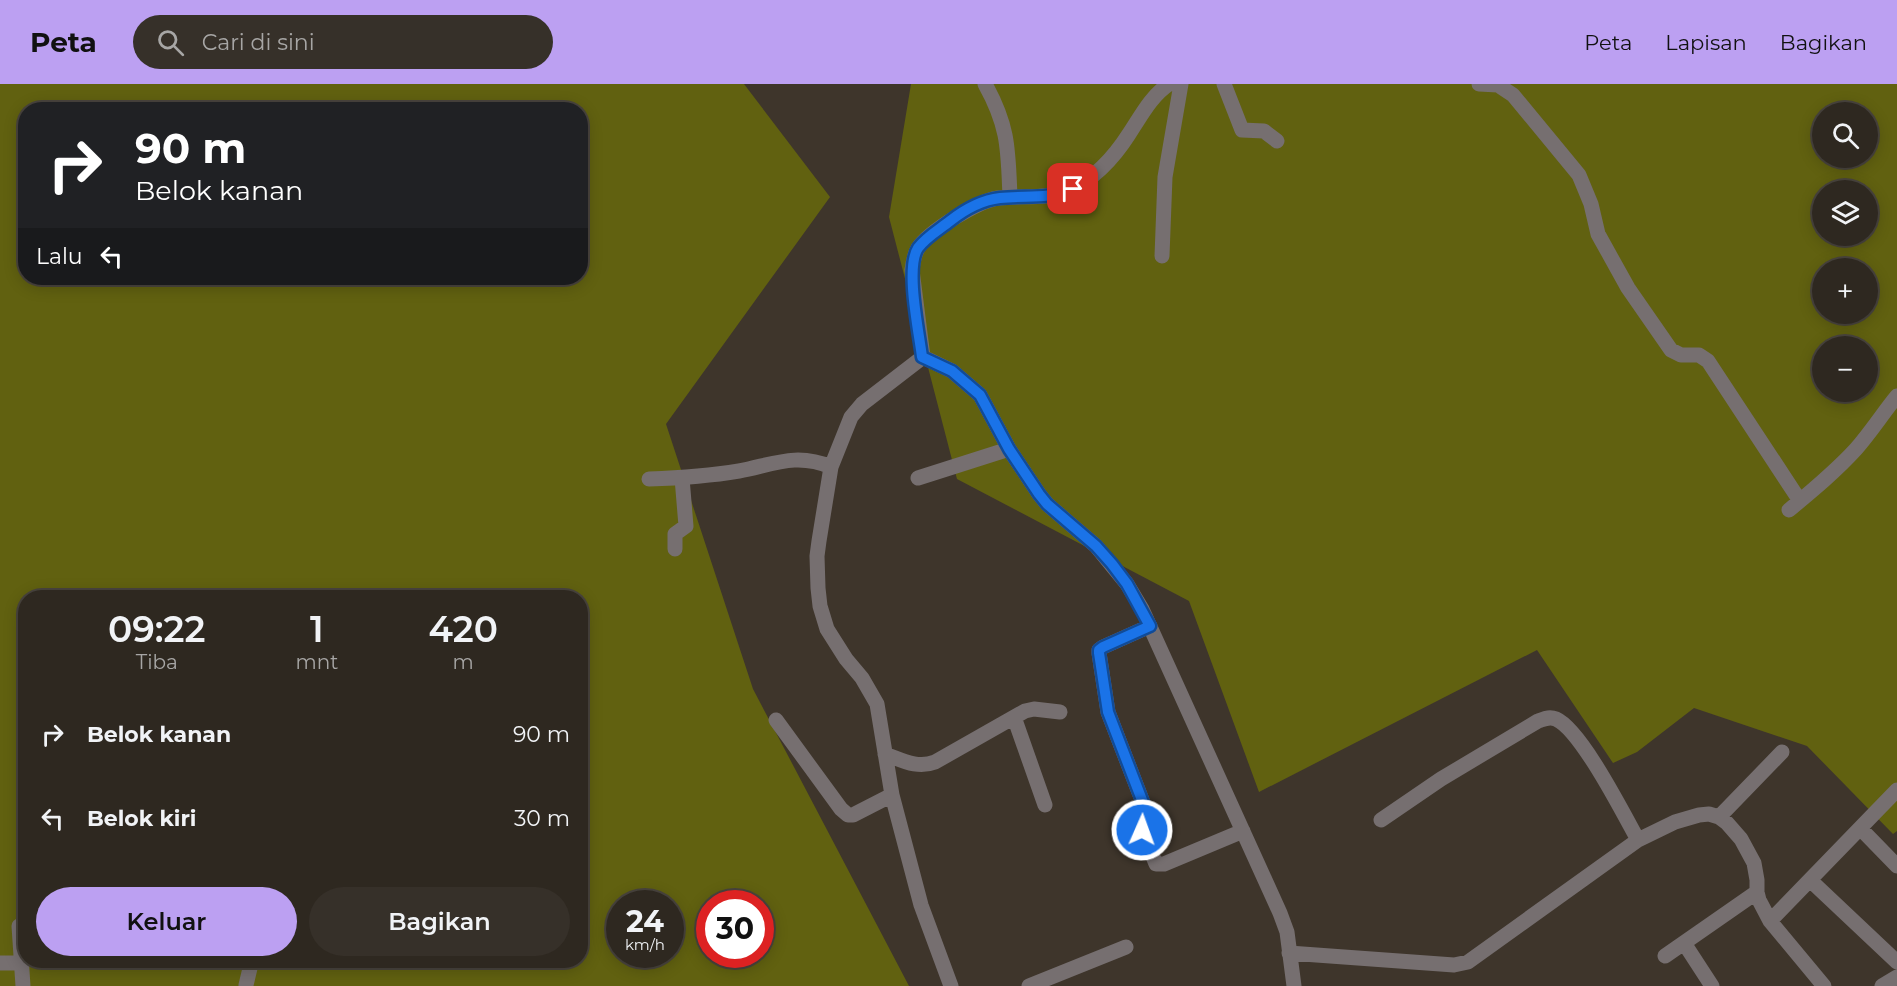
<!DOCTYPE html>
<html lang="id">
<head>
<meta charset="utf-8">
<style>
	:root { --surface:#2e2820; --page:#363029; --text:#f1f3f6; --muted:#a7a6a5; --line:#49443e; --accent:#bca0f2 }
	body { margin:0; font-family:Montserrat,sans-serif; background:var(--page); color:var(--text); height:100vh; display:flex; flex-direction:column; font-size:22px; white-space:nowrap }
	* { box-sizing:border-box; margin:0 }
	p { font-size:20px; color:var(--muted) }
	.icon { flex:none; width:33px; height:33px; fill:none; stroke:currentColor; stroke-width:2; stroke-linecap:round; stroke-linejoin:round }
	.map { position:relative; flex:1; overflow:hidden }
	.details { position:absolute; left:18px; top:506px; width:570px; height:378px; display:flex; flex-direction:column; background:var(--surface); border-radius:24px; box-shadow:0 3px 15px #0003,0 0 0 2px var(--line) }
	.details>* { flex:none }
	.banner { position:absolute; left:18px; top:18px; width:570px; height:183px; border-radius:24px; box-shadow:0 3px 15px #0003,0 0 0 2px var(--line); background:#202124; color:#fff; overflow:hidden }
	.buttons { position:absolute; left:1812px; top:18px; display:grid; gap:12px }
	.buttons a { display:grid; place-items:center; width:66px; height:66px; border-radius:50%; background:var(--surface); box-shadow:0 3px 15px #0003,0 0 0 2px var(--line); font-size:30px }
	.speed { position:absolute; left:606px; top:806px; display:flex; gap:12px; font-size:30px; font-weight:700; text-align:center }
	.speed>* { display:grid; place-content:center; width:78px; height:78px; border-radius:50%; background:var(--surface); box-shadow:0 3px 15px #0003,0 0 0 2px var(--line); line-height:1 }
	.speed small { font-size:15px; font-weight:400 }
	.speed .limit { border:9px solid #d22; background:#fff; color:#111 }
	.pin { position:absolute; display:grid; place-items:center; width:51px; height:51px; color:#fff; margin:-26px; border-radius:12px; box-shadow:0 3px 9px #0006 }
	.me { position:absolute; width:66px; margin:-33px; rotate:2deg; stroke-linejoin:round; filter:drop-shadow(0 0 4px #0008) }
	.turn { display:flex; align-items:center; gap:21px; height:126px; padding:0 18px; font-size:27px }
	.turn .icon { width:78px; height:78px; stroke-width:2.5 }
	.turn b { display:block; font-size:42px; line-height:51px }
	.then { display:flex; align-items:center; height:57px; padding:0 18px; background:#0003; gap:12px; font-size:22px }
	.eta { display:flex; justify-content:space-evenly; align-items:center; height:102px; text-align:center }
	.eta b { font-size:36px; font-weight:600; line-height:42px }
	.primary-button { display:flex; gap:12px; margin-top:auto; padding:12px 18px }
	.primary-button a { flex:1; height:69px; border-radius:36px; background:var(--accent); color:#111; font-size:24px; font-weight:600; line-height:69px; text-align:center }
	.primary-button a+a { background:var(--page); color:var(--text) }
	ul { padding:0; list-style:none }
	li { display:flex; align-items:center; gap:18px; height:84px; padding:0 18px }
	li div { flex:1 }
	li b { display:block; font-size:22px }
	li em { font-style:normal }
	header { display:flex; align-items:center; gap:36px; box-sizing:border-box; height:84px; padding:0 30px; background:var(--accent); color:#111 }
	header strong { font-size:28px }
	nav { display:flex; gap:33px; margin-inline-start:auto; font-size:21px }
	.search { width:420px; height:54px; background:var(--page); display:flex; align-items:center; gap:15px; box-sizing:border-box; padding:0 21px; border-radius:33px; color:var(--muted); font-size:22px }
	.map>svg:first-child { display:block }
	.green { fill:#616110; fill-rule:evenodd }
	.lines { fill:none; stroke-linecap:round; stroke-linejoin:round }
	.minor { stroke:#766f70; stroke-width:15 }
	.route-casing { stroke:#114b97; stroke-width:15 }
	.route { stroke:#1a73e8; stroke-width:10 }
</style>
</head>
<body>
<header>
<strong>Peta</strong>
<div class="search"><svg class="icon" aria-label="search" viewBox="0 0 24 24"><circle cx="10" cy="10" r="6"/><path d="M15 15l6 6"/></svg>Cari di sini</div>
<nav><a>Peta</a><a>Lapisan</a><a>Bagikan</a></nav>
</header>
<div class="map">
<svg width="1897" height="902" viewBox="0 0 1897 902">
	<rect width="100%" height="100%" fill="#3e352b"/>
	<path class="green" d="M0,0h744l86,113 -164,227 87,265 156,297h-909zM26,26h554v168h-554zM26,513h554v363h-554zM620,819h50v51h-50zM710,819h50v51h-50z
		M911,0h986v747l-4,3 -86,-88 -113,-38 -57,44 -24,11 -76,-113 -278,142 -70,-191 -232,-122 -68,-262zM1822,28h46v46h-46zM1822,106h46v46h-46zM1822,184h46v46h-46zM1822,262h46v46h-46z"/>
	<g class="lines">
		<path class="minor" d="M985,0c24,43 23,66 25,113
			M1169,0c-18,12 -28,32 -40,50 -14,22 -34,44 -59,56 -23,10 -47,5 -72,8 -20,3 -69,33 -80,50 -4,7 -5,14 -6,22l11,87 29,14 28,24 29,54 30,45 8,10 49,42 31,38 15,25 138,304 7,19 7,54
			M1224,0l18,46 22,1 13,10
			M1479,0l19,1 15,10 66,80 12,29 7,30 30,54 43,62 10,5h18l9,6 92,140
			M1162,172l3,-79 16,-93
			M923,273l-61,47 -11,13 -20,50 -12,74 -2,15 1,32 2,18 7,23 19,30 16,19 15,26 15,91 29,110 30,81
			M918,394l91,-29
			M649,395c30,-1 60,-3 90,-8 33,-6 57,-19 92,-4
			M1789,426c24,-20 47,-39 67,-61 15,-17 27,-36 41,-53
			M675,465v-15l11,-8 -4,-48
			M1150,542l-47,21 -4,3v3l9,59 39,101v9l-5,4v4l14,34h8l79,-33
			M1014,633l31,88
			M776,636l65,89 7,6h5l39,-20
			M885,670c17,6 32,15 50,8l90,-51 9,-2 26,3
			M1719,733l63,-65
			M1381,736l60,-41 97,-58c6,-2 11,-5 18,-2 25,11 67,94 82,121
			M1860,744l37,38
			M1810,796l87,82
			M1770,837l127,-131
			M19,842l4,60
			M1684,859l28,43
			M1289,869l165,12 14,-3 170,-122 37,-18 24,-7 10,-1 10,3 8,6 14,16 13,24 3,17v12l2,8 11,21 54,65
			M1665,872l92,-64
			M0,879h22
			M246,901l6,-25
			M1029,902l97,-39
			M1882,902l15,-9"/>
	</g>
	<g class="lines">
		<defs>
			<path id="route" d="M1073,105c-28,11 -45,6 -73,9 -18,2 -36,12 -50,23 -10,8 -24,16 -32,27 -13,20 1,84 4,109l30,14 28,24 29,54 30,45 8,10 49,42 16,18 15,20 23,42 -47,21 -4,3v3l9,59 39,101 1,5 -6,8v4"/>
		</defs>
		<use href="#route" class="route-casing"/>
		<use href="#route" class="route"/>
	</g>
</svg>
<div class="buttons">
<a><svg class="icon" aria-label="search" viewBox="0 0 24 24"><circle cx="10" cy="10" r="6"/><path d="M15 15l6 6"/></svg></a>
<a><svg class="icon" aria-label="layers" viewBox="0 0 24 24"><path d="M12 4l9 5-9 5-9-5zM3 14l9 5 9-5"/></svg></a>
<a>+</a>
<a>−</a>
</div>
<div class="speed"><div>24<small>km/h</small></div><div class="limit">30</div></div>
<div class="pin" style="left:1073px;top:105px;background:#d93025"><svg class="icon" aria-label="arrive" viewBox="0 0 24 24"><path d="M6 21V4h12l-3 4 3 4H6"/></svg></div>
<svg class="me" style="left:1142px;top:746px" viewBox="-20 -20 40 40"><circle r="17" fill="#1a73e8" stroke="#fff" stroke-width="3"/><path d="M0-11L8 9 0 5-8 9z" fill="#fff"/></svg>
<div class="banner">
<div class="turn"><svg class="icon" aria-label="right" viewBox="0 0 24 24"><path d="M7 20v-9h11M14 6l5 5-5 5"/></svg><div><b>90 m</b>Belok kanan</div></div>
<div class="then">Lalu<svg class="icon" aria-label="left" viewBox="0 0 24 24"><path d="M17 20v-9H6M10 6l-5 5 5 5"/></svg></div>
</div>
<section class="details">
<div class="eta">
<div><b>09:22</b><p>Tiba</p></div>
<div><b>1</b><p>mnt</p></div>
<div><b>420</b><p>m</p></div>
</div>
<ul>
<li><svg class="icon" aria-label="right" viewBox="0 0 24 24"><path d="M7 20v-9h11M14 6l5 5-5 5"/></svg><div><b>Belok kanan</b></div><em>90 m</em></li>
<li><svg class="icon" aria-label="left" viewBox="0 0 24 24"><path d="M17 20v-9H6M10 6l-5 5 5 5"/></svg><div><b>Belok kiri</b></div><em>30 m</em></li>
</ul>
<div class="primary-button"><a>Keluar</a><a>Bagikan</a></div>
</section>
</div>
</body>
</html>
